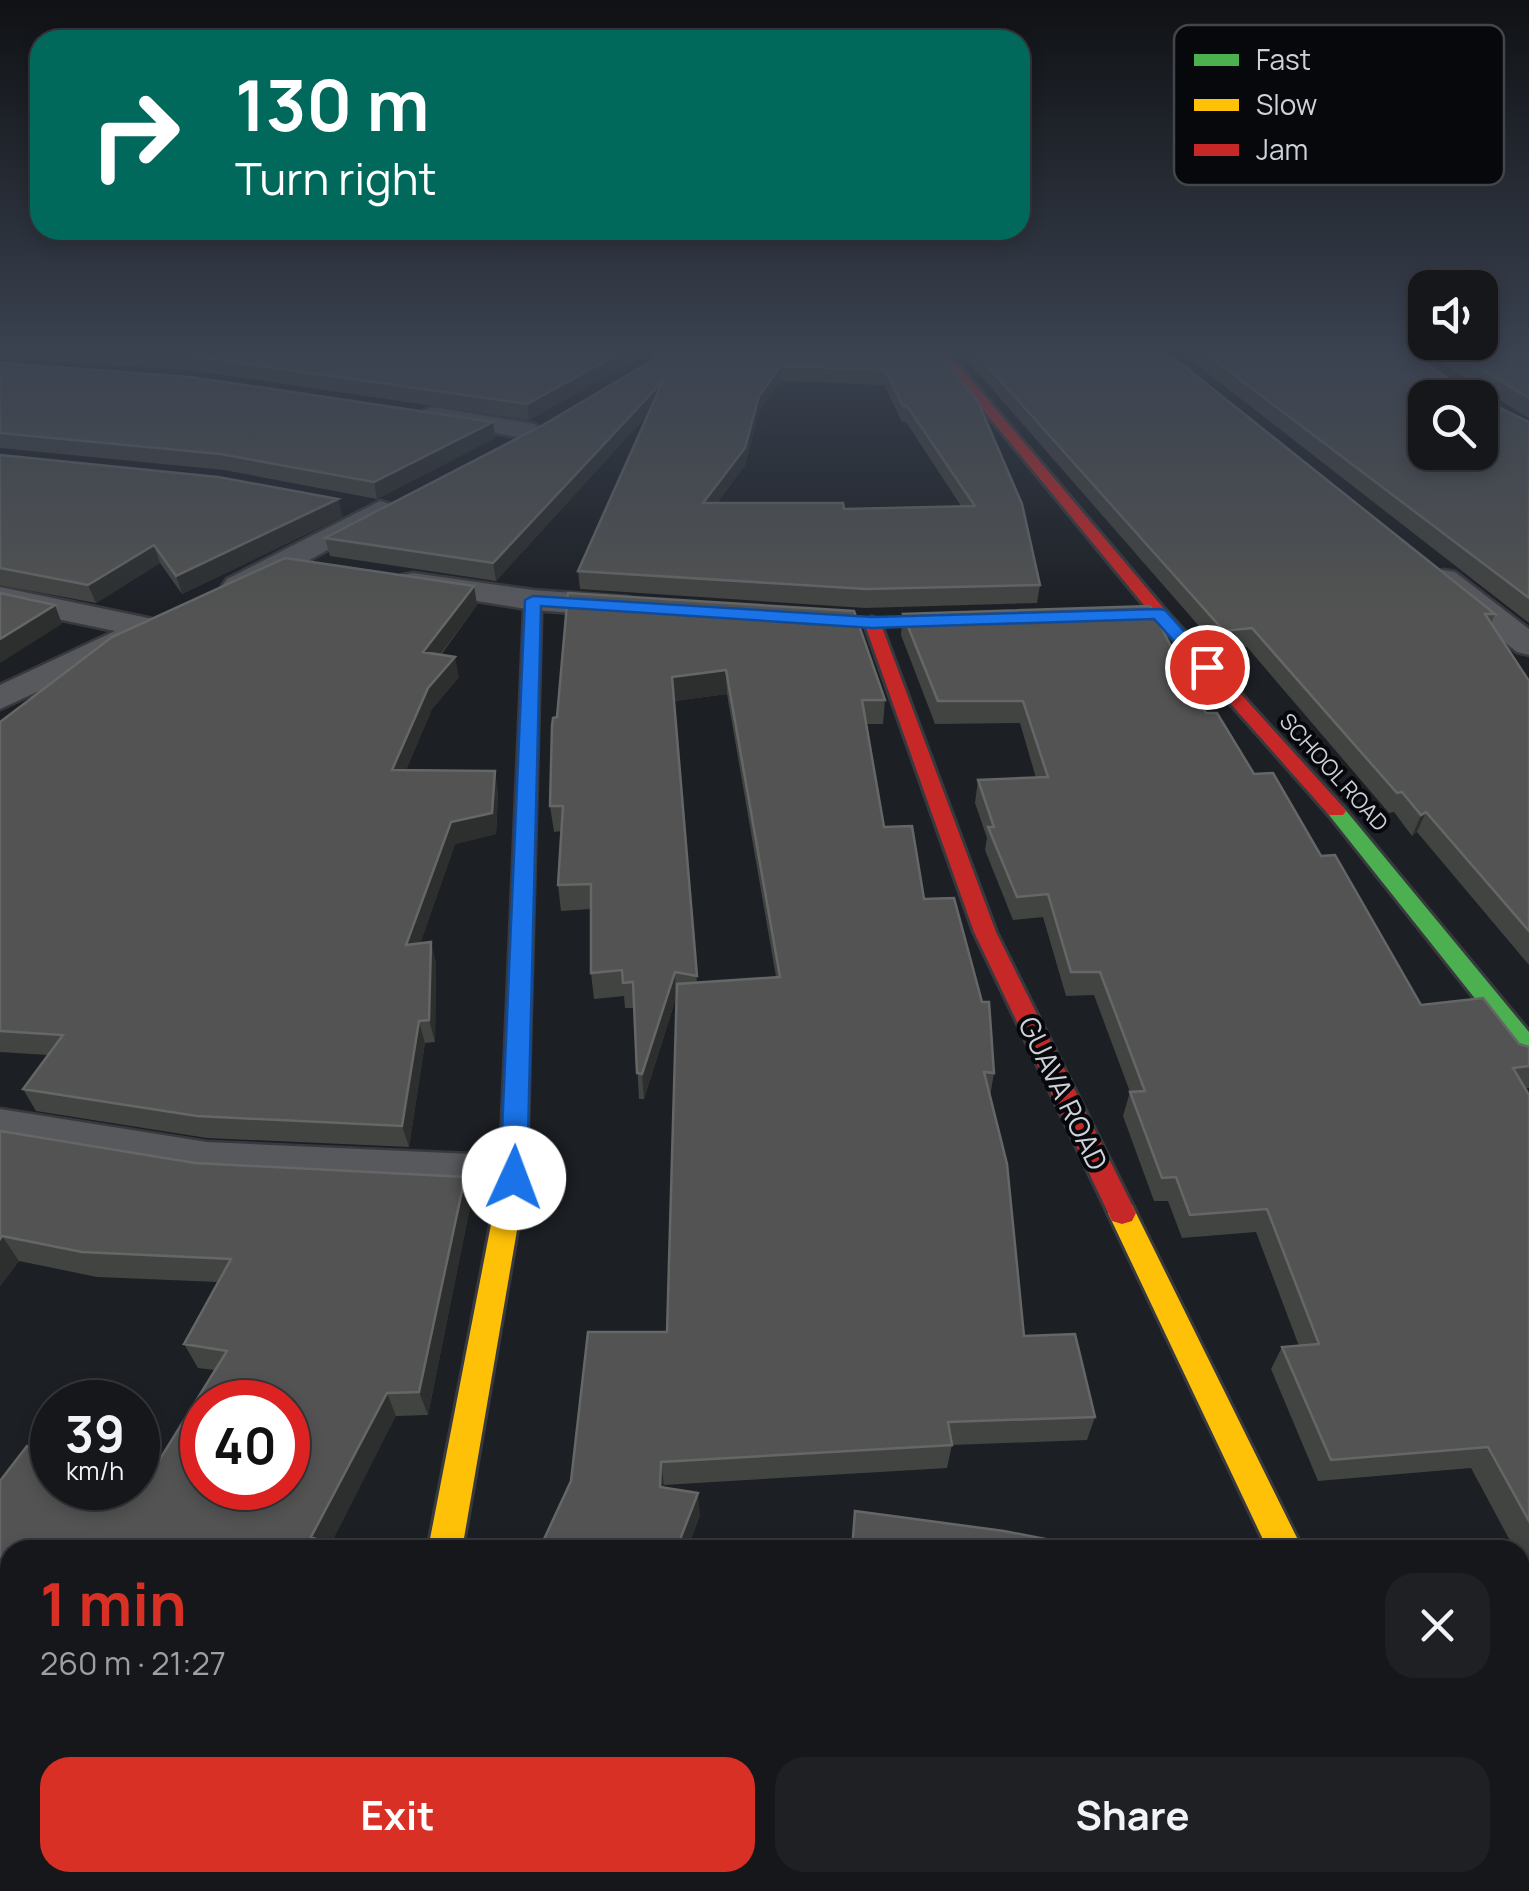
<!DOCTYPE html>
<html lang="en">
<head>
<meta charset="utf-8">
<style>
	:root { --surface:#15171b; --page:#1e2024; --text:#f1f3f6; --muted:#9d9fa3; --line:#34363a; --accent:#d93025 }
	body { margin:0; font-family:Manrope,sans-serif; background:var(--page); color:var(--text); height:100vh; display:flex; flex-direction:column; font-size:38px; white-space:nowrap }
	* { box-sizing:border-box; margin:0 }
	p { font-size:32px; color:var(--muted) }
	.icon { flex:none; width:55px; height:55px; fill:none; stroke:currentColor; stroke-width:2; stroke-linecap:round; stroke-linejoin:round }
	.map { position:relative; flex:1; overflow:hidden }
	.drawer { position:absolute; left:0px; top:1540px; width:1530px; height:352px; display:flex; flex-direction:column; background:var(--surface); border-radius:30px 30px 0 0; box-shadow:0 5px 15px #0003,0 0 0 2px var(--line) }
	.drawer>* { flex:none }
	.guide { position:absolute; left:30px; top:30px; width:1000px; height:210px; border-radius:30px; box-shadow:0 5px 15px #0003,0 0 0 2px var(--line); background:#00695c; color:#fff; overflow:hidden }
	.controls { position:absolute; left:1408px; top:270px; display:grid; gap:20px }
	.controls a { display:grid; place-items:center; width:90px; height:90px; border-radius:20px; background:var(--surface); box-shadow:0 5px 15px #0003,0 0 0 2px var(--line); font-size:50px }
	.speed { position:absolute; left:30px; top:1380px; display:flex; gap:20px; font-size:50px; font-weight:700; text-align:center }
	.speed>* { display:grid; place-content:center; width:130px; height:130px; border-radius:50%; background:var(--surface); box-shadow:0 5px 15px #0003,0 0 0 2px var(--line); line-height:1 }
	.speed small { font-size:25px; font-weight:400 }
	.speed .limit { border:15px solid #d22; background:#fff; color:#111 }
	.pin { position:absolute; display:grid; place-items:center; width:85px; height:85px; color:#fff; margin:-42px; border:5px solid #fff; border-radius:50%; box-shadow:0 2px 10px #0007 }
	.me { position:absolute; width:110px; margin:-55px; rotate:2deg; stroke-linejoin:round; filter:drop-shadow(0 0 8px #0008) }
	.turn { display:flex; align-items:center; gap:35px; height:210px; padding:0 40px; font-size:45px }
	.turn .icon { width:130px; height:130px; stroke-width:2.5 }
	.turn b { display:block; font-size:70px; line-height:85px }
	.round { display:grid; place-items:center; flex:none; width:105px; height:105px; border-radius:30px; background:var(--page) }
	.head { display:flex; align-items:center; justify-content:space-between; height:170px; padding:0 40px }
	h1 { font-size:60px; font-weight:700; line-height:75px; color:var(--accent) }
	.cta { display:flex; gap:20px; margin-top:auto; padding:20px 40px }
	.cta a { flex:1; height:115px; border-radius:30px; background:var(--accent); color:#fff; font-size:40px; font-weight:700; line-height:115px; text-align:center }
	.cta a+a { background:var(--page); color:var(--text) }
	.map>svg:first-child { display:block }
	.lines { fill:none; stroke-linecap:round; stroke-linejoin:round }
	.street-casing { stroke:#38393e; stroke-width:5 }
	.fast-casing { stroke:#38393e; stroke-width:6 }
	.slow-casing { stroke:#38393e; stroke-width:6 }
	.jam-casing { stroke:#38393e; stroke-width:6 }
	.street { fill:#57595d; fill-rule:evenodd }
	.fast { fill:#4caf50; fill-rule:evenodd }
	.slow { fill:#ffc107; fill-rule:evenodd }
	.jam { fill:#c62828; fill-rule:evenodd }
	.wall { fill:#424441; fill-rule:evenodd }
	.shaded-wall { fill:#2d2f2f }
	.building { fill:#525352; stroke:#656767; stroke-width:2.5; fill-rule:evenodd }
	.route { fill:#1a73e8; stroke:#114b97; stroke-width:2.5 }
	.labels { text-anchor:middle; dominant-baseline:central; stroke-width:8; stroke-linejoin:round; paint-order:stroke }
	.far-street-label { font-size:22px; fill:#ced2d8; stroke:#06080c }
	.street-label { font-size:28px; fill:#ced2d8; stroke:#06080c }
	.key { fill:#06080c; stroke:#424549; stroke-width:2.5 }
	.key-label { font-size:28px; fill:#ced2d8 }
</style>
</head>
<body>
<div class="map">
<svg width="1529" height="1891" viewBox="0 0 1529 1891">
	<rect width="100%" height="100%" fill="#1c1f24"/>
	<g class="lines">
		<defs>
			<path id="street" d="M639,350h42l3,3 -12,7 -30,-5z
				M434,407l100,17 13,8 -13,8 -109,-20 -4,-5 4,-5z
				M380,501l10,3 4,6 -4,6 -141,77h-22l-5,-7 5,-7z
				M1444,570l11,2 74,57v26l-12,-3 -84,-66 -5,-7 5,-7z
				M413,573l120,17 94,7 11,3 5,7 -5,7 -11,3 -94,-7 -131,-21 -5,-7 5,-7z
				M0,587l148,31 12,3 5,7 -13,11 -152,70v-24l115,-54 -115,-24z
				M0,1109l207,33 306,14 19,7 8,15 -8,15 -19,7 -306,-16 -207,-35z
				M1408,1882h81l3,9h-80z"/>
			<path id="fast" d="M1336,805l7,2 186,225v26l-9,-3 -191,-240 -3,-4z"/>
			<path id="slow" d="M533,595l8,5 -15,578 -63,366 -3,6h-28l-3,-6 71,-366 25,-578z
				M1122,1202l10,3 171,345h-35l-160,-337 4,-8z"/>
			<path id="jam" d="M934,350h12l219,260 178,197 3,4 -3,4h-14l-176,-199z
				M872,617l8,5 116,310 140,281 -4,8 -10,3 -10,-3 -138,-289 -110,-310z"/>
		</defs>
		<use href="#street" class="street-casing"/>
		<use href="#fast" class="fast-casing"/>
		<use href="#slow" class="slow-casing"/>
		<use href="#jam" class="jam-casing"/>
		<use href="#street" class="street"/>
		<use href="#fast" class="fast"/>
		<use href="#slow" class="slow"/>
		<use href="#jam" class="jam"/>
	</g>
	<path class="wall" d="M0,350h654l-125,70 -333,-49 -196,-14z
		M670,350h266l104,235 -3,18 -172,5 -285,-19 -2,-18 70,-157 -152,167 -166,-25 -5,-18 218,-113zM781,381l103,4 18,37h4l55,84 -117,3 -127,-6 28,-38 14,-53z
		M958,350h206l331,264 -4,10 38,57v284l-112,-133 -5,4 -18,-24 -5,1 -142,-166 -28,2z
		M1178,350h228l52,35 20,1 -58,-36h109v68l-47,-29 2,11 45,22v201z
		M0,363l495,75 -118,61 -153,-29 -224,-22z
		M0,455l338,44 4,18 -160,77 -22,-31 -64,40 -96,-18z
		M474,586l3,19 -36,50 18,22 -27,32 -26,61 92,22 -2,42 -41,10 -35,100 11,-2 5,22 -1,78 -10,1 -16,104 -202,-9 -171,-27 -13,-22 25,-34 -48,-3v-330z
		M568,593l317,107 -2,24h-17l18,103 40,72 70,174 -4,24 34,239 71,81 -8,23 -135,5 -5,23 -283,17v3l36,27 -13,35h-148l128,-218 9,-334 -32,101h-5l-5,-91h-9l-1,-12 -30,3 -3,-26v-64l-30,2 -3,-26 4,-54 -8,1 -4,-26zM727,694l49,283 -79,6 -23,-282z
		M903,614l303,99 115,143 100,149 108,42v41h-4l4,7v481l-9,-17v-9h-5l-44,-82 -153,13 -47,-112 11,-22 17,-1 -43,-114 -74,6 -14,-37h-14l-31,-85 7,-24 -36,-97 -28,1 -23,-79 -30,3 -28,-70 2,-12 -12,-35 3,-23 58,-2 -16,-55 -85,1 -34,-89z
		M0,1131l195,32 276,39 -43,213 -32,1 -386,134v188l-10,-4v-253l142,7 73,-118 -17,-2 -14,-24 34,-62 -121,-5 -78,-16 -19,25z
		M1529,1625v200l-2,-6 -7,1v-187z"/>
	<path class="shaded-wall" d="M626,350h28l-125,70 -2,-16z
		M781,366v15l-22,31 -14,53 -41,55 -1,-17 56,-107z
		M663,381l1,16 -168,184 -3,-18z
		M493,422l2,16 -118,61 -3,-17z
		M338,499l4,18 -160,77 -6,-18z
		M154,545l6,18 -64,40 -8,-18z
		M474,586l3,19 -50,67 -4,-20z
		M55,605l7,19 -62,39v-24z
		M455,657l4,20 -27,32 -35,82 -5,-21 36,-82z
		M726,670l1,24 -54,7 -1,-24z
		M495,771l3,21 -2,42 -41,10 -43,123 -6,-22 45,-123z
		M1426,812l-9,20 -5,4 9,-21z
		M431,942l5,22 -1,78 -6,-22z
		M675,972l1,26 -32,101 -2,-25z
		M419,1021l6,22 -16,104 -7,-21z
		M465,1177l6,25 -43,213 -9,-23z
		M2,1236l17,25 -19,25v-47z
		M387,1393l9,23 -68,134 -17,-13z
		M661,1462l3,23 -1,25 -3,-23z
		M698,1493l2,22 -13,35h-11z
		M10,1711v23l-10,-8z"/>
	<path class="building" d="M101,350h525l-99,54 -335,-48z
		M670,350h266l42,52 44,102 18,81 -174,4 -288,-18 85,-190 -170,182 -168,-25 218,-113zM781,366l104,4 18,36h4l68,100 -131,3 -1,-6h-140l42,-55 14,-52z
		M973,350h191l331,264h-10l44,67v250l-103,-119 -5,3 -19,-23 -5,1 -145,-165 -28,3z
		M1201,350h205l52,35 24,1 2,14 45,22v176zM1425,398h55v54h-55z
		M1449,350h80v48z
		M0,363l191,14 302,45 -119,60 -154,-28 -220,-21z
		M0,455l218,22 120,22 -162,77 -22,-31 -66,40 -88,-17z
		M285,558l189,28 -51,66 32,5 -27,31 -36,82 103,1 -3,42 -41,9 -45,123 25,-3 -2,78 -10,1 -17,105 -205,-10 -174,-27 40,-54 -63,-4v-309l112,-85z
		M0,593l55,12 -55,34z
		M568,593l286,18 31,89h-23l22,127 28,-1 12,73 30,-1 28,104h7l5,71 -10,-1 23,92 17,172 51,-2 20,83 -147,5 4,23 -291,17 -1,25 38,6 -22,57h-137l32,-69 17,-149h79l10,-348 103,-7 -54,-307 -54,7 25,299 -22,-4 -33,102 -5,-1 -4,-91 -10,1 -1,-13 -31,3v-89l-33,1 5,-79h-13l2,-80 1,-8 4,-1z
		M1150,606l56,107h11l37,61 19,-1 48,83 14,-1 86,150 62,-7 36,46 10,3v19l-16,2 16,27v426l-41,-74 -157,13 -49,-113 37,-3 -52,-135 -77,6 -14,-38 -14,1 -32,-86 15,-1 -45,-119h-29l-23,-78 -31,3 -29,-70h6l-16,-47 70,-3 -25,-76h-85l-35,-87z
		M0,1131l195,32 270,14 -46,215 -32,1 -76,144 31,13h-332v161l-10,15v-245l27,-35 25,10v32h86v-2l4,2 85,-137 -43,-7 47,-85 -149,-7 -80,-16 -2,3zM202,1402h86v86h-86z
		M855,1511l149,20 98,19h-250z
		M1529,1651v156h-2l-7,-17v-138z
		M10,1787v95h1131l36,9h-1177v-88z"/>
	<linearGradient id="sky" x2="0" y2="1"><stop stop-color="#0f1114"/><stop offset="0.57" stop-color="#3a4250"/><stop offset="1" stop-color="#3a4250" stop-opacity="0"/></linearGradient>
	<rect width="1529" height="615" fill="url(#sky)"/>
	<path class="route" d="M533,596l339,21 287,-8 6,1 51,57 -15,4 -47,-52 -282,9 -331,-22 -14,572 -4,8 -9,3 -10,-3 -4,-8 25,-578z"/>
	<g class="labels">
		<g class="far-street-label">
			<text transform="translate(1334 772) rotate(48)">SCHOOL ROAD</text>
		</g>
		<g class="street-label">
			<text transform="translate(1064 1093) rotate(64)">GUAVA ROAD</text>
		</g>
	</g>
	<rect x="1174" y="25" width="330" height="160" rx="15" class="key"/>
	<rect x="1194" y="54" width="45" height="12" fill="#4caf50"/>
	<rect x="1194" y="99" width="45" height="12" fill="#ffc107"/>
	<rect x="1194" y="144" width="45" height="12" fill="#c62828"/>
	<g class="key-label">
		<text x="1256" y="70">Fast</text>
		<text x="1256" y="115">Slow</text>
		<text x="1256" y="160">Jam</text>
	</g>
</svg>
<div class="controls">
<a><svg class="icon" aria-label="sound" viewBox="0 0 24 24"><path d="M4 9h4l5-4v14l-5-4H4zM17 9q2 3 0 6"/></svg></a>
<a><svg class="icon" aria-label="search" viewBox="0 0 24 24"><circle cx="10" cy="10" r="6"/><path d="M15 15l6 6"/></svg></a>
</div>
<div class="speed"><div>39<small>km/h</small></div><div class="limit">40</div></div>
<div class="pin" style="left:1207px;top:667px;background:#d93025"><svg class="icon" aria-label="arrive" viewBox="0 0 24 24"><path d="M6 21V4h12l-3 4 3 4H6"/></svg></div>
<svg class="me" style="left:514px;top:1178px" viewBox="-20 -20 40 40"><circle r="19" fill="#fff"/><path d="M0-13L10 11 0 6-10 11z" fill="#1a73e8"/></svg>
<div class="guide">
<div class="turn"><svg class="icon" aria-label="right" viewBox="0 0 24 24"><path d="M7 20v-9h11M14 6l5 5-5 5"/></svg><div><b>130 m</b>Turn right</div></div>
</div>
<section class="drawer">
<div class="head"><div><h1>1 min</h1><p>260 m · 21:27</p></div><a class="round"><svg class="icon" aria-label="close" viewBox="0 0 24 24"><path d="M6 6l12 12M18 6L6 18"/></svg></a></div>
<div class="cta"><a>Exit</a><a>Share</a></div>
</section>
</div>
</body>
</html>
